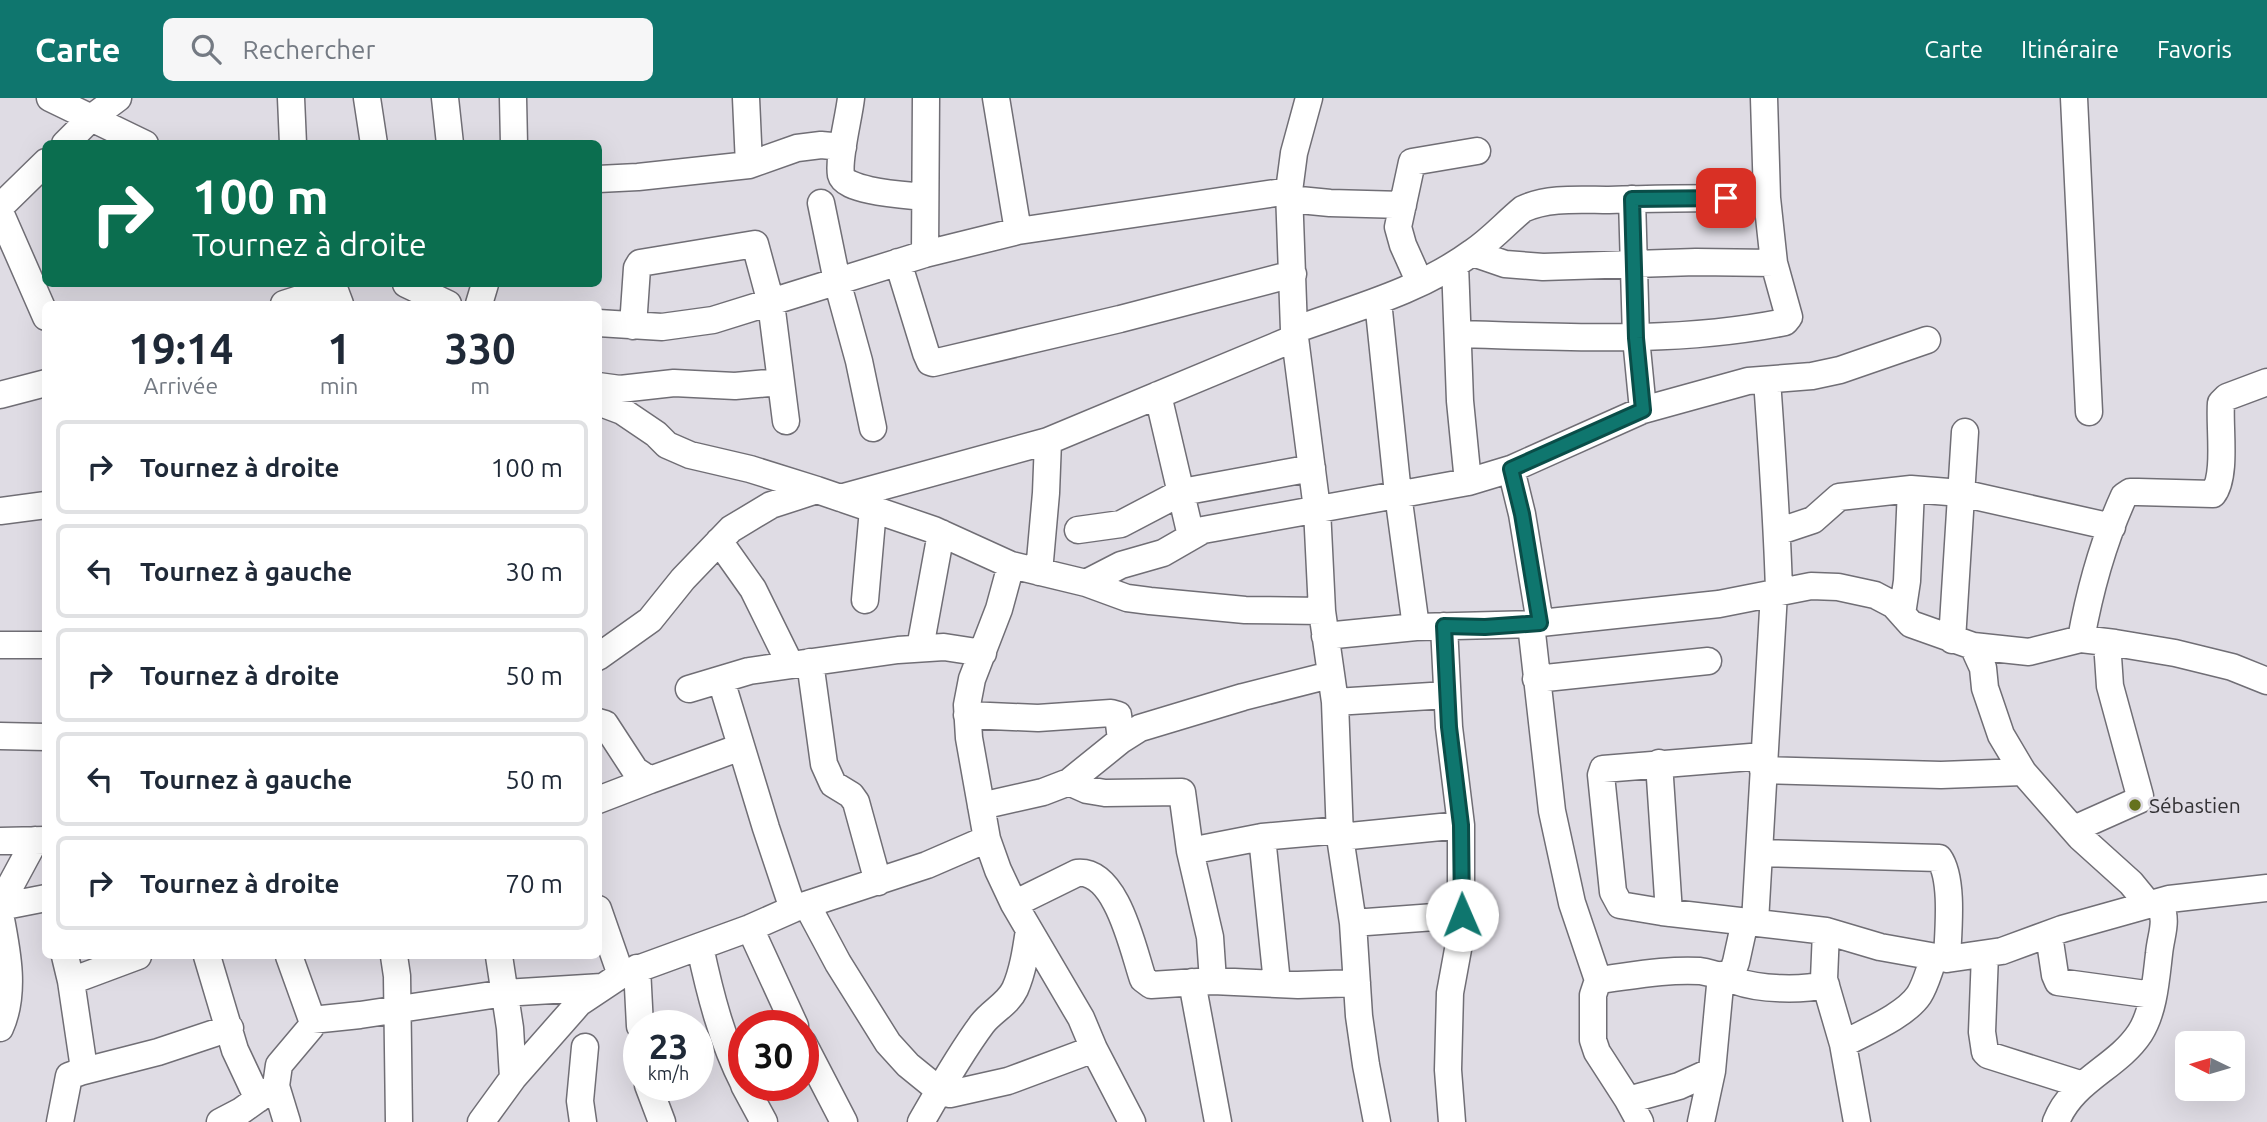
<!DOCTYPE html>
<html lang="fr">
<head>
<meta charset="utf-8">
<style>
	:root { --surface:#fff; --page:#f6f6f7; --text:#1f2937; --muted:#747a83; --line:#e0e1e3; --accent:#0f766e }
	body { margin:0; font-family:Ubuntu,sans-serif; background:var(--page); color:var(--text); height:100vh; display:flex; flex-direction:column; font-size:26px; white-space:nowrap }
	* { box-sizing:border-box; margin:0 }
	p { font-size:23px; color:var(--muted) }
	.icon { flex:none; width:38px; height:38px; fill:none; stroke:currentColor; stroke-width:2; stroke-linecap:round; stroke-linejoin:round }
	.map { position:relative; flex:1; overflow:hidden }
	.side { position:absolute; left:42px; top:203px; width:560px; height:658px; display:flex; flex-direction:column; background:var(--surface); border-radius:10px; box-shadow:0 7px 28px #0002 }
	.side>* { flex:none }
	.banner { position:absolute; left:42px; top:42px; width:560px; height:147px; border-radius:10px; box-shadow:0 7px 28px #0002; background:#0b6e4f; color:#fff; overflow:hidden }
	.needle { width:46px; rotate:275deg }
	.fabs { position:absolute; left:2175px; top:933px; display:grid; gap:14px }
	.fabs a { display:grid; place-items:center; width:70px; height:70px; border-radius:10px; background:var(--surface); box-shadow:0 7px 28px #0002; font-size:35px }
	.speed { position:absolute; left:623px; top:912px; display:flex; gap:14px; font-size:35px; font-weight:700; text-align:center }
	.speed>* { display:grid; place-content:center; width:91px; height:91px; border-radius:50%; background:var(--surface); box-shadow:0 7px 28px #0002; line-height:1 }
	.speed small { font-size:18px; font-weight:400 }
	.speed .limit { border:10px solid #d22; background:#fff; color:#111 }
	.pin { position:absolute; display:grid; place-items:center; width:60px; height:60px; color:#fff; margin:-30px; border-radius:14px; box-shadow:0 4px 10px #0006 }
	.me { position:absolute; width:77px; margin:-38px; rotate:359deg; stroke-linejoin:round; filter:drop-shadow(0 0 5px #0008) }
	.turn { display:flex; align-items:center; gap:24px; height:147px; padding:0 35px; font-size:32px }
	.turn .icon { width:91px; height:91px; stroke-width:2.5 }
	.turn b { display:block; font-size:49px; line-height:60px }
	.eta { display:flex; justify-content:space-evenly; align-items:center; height:119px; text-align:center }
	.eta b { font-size:42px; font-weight:700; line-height:49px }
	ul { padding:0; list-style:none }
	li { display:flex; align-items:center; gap:21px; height:94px; margin:0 14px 10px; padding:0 21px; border:4px solid var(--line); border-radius:10px }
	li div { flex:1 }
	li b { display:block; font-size:26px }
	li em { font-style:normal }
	header { display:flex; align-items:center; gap:42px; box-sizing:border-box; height:98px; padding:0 35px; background:var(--accent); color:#fff }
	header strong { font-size:33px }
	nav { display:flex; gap:38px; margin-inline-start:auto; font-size:24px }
	.search { width:490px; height:63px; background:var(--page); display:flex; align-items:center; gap:18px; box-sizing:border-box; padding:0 24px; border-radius:10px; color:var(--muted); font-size:26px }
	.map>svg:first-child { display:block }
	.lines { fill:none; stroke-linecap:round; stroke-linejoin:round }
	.minor-casing { stroke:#706e75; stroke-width:29 }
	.minor { stroke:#fff; stroke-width:26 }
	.route-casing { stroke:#0a4d48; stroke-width:18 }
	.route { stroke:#0f766e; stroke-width:12 }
	.poi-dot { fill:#65721e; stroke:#dfdce4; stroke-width:2.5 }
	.labels { text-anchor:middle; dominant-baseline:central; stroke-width:5; stroke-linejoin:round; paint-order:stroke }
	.poi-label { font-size:21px; fill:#323134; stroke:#dfdce4; text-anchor:start }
</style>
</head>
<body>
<header>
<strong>Carte</strong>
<div class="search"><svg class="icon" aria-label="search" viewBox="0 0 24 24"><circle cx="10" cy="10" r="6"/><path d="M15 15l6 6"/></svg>Rechercher</div>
<nav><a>Carte</a><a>Itinéraire</a><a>Favoris</a></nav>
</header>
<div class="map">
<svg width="2267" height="1024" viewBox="0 0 2267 1024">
	<rect width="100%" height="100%" fill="#dfdce4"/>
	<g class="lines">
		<defs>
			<path id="minor" d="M50,0l95,46
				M291,0l2,46
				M367,0l7,46
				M445,0l5,46
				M513,0l1,46
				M746,0l3,67
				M851,0c-2,19 -13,60 -10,77 4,17 67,20 83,22
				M996,0l22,133
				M1309,0l-15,55 -5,38 5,139 23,179 5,102 13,91 5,135 13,86 6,93 7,49 11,57
				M2074,0l15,314
				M65,46l25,-25 28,-21
				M598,81l40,-2 111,-12 48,-17 24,-3 22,2
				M1289,101l41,4 73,2
				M1632,101l4,139 7,72
				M821,105l16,78 22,80 14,67
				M0,109l46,-45
				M0,114l46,105
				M1473,155l32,11 38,3 153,-5 78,1
				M925,156l1,-156
				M898,164l28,91 4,9 3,1 187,-44 173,-45
				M1455,166l5,137 8,81
				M1420,185l-17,-38 -5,-18 14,-65 65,-11
				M406,186l42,20
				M1378,203l20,193 18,133
				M284,206l50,-16 6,16
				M479,206l6,-20
				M598,225l64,4 51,-7 212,-66 93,-23 271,-40
				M633,228l4,-58 3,-5 115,-19 16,59 15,118
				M1294,232c61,-22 126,-39 179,-78 18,-12 33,-29 50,-43 25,-12 58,-9 86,-9 52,-2 105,-2 158,-2l-3,-100
				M1458,236c110,3 218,10 327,-12l4,-5 -15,-54 -7,-65
				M1767,282c5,70 10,141 12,211
				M598,288l22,3 54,-6 61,3 45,-4
				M0,297l46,-12
				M1158,297l33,141
				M598,304l24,9 34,23 11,11 23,10 60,14 67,21 117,40 77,35 75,18 41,15 23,3 95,9 77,1
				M1511,371l11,45 18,109
				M840,400l208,-57 247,-103
				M0,413l46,-6
				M1078,432l43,-6 61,-32 130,-24
				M1777,434l36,-12 26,-23 72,-8 50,4 151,34
				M719,443l34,48 37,75
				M1011,467l-12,44 -27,70 -5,26 2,33 18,101 11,31 16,34 67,114 13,31 38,73
				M1039,474l7,-79 2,-52
				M1086,485l35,-18 42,-12 40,-23 265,-48 43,-13 132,-59 105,-29 64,-5 28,-6 87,-30
				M865,502l8,-91
				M1902,516l5,-33 4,-92
				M1531,526l21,187 20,92 26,77 -5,15v45l4,12 31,48 12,22
				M1444,528l5,101 12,98v108l-11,60 -2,77 4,52
				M1325,538l91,-9 115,-3 188,-20 92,-18 27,1 37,8 19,10 17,19 62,22 56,6 52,-13 34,4 60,10 57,14 35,14
				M2081,541c9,-50 22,-97 43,-143l6,-4h8l75,2c14,-18 6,-68 8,-91l6,-6 40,-15
				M1952,542l13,-208
				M0,547h46
				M1973,548l10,22 2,20 16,47 22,37 57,65 51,46 18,22
				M920,550l21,-115
				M598,559l52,-37 33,-41 48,-50 40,-24 46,-15
				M810,564l14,102 9,20 18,11 5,7 22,80
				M1536,581l172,-18
				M721,582l45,148 27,81
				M689,591l60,-18 149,-21 46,-3 39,6
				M1335,604l112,-7
				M967,617l71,3 73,-5 7,2 3,25
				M598,624l7,2 30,46 15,10 91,-33
				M0,638l46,1
				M1763,658l-160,13 -2,6 12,117 7,13 42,7 164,19 54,16 67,12 55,-8 60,-22 107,-30 98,-11
				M1659,665l10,150
				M1763,672l178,5 82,-3
				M1069,684l18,8 18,3 77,-1 8,59 20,86 3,44
				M598,702l52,-20
				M981,708l62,-14 26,-10 52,-42 19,-12 103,-31 87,-22
				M2074,731l65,-29 1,-4 -30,-110 -3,-44
				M1262,739l15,146
				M1340,739l121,-12
				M0,743l46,-1
				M1190,753l72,-14 78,-7
				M1759,755l180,5c15,21 9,75 8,101
				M1014,806l63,-31c40,-4 56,77 66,106l8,6 62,-4 85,4 59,-2
				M0,807l35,-65
				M807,807l31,58 50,80 20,22 32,26 10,3 58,-13 86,-32
				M0,809l46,-9
				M598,811l23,66
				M0,816c7,36 16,79 0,114
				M1755,824l19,-329
				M1353,825l109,-8
				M750,830l45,98
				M1826,833l-2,48 19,65 14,78
				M2049,837l6,40 3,7 95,13
				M700,849c10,47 22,94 44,137
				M1985,856l-3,78 3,20 3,3 95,30
				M207,858l28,94 23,49
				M394,858l3,20 2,146
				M499,858l11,72 3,50
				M637,870l3,58
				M1730,881l6,-17 9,-41
				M1598,882c33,-4 68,-11 102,-9 13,2 23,6 36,10 24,9 66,9 90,4
				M71,883l67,-25
				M1192,884l26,140
				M312,922l48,-5 145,-22 97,-6
				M803,945l41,79
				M1843,946c22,-12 62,-28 76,-49 7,-11 10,-25 15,-37
				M80,974l78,-20 72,-24
				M648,987l14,37
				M744,987l20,37
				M276,988l11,36
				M1628,1002l51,-14 33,-15
				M60,1024l9,-46 11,-4 3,-10 -12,-81 -6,-25
				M220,1024l21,-11 35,-25 3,-21 32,-38 1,-7 -23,-64
				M481,1024l32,-44 66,-75 42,-28 129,-47 43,-19 134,-44 60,-26
				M583,1024l-3,-21 5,-54
				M921,1024c19,-33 38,-67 61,-98 10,-13 26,-20 33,-35 8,-18 11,-39 14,-59
				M1701,1024l11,-51 9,-96
				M2056,1024c16,-42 61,-54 84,-89 14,-22 16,-54 19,-79 2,-21 9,-30 1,-52"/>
		</defs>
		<use href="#minor" class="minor-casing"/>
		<use href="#minor" class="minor"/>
	</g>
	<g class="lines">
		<defs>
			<path id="route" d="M1462,817l-1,-90 -12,-98 -5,-101 41,1 55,-4 -18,-109 -11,-45 132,-59 -7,-72 -4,-139 94,-1"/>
		</defs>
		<use href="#route" class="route-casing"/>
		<use href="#route" class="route"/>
	</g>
	<circle class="poi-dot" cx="2135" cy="707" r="7"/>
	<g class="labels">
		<g class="poi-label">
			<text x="2149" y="707">Sébastien</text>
		</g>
	</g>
</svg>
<div class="fabs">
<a><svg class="needle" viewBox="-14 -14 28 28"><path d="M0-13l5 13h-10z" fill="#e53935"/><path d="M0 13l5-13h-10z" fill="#747a83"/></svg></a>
</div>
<div class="speed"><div>23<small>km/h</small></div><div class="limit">30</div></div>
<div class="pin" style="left:1726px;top:100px;background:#d93025"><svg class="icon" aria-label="arrive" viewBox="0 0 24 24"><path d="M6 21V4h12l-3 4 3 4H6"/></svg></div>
<svg class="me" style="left:1462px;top:817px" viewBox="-20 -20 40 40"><circle r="19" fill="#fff"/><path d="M0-13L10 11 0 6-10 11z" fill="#0f766e"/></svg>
<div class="banner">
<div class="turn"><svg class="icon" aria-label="right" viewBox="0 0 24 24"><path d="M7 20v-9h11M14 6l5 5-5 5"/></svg><div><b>100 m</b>Tournez à droite</div></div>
</div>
<section class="side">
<div class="eta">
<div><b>19:14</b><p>Arrivée</p></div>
<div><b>1</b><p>min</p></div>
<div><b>330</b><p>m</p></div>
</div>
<ul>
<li><svg class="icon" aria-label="right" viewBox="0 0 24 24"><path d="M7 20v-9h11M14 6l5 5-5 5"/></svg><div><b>Tournez à droite</b></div><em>100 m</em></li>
<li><svg class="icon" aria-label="left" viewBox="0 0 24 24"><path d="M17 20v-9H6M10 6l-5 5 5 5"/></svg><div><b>Tournez à gauche</b></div><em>30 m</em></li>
<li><svg class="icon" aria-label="right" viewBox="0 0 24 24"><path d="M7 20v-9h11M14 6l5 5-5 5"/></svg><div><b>Tournez à droite</b></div><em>50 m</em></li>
<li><svg class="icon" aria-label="left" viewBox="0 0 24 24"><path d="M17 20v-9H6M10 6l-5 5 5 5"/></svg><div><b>Tournez à gauche</b></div><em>50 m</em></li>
<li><svg class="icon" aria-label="right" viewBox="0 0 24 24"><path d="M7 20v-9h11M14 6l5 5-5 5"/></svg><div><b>Tournez à droite</b></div><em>70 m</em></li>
</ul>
</section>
</div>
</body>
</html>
